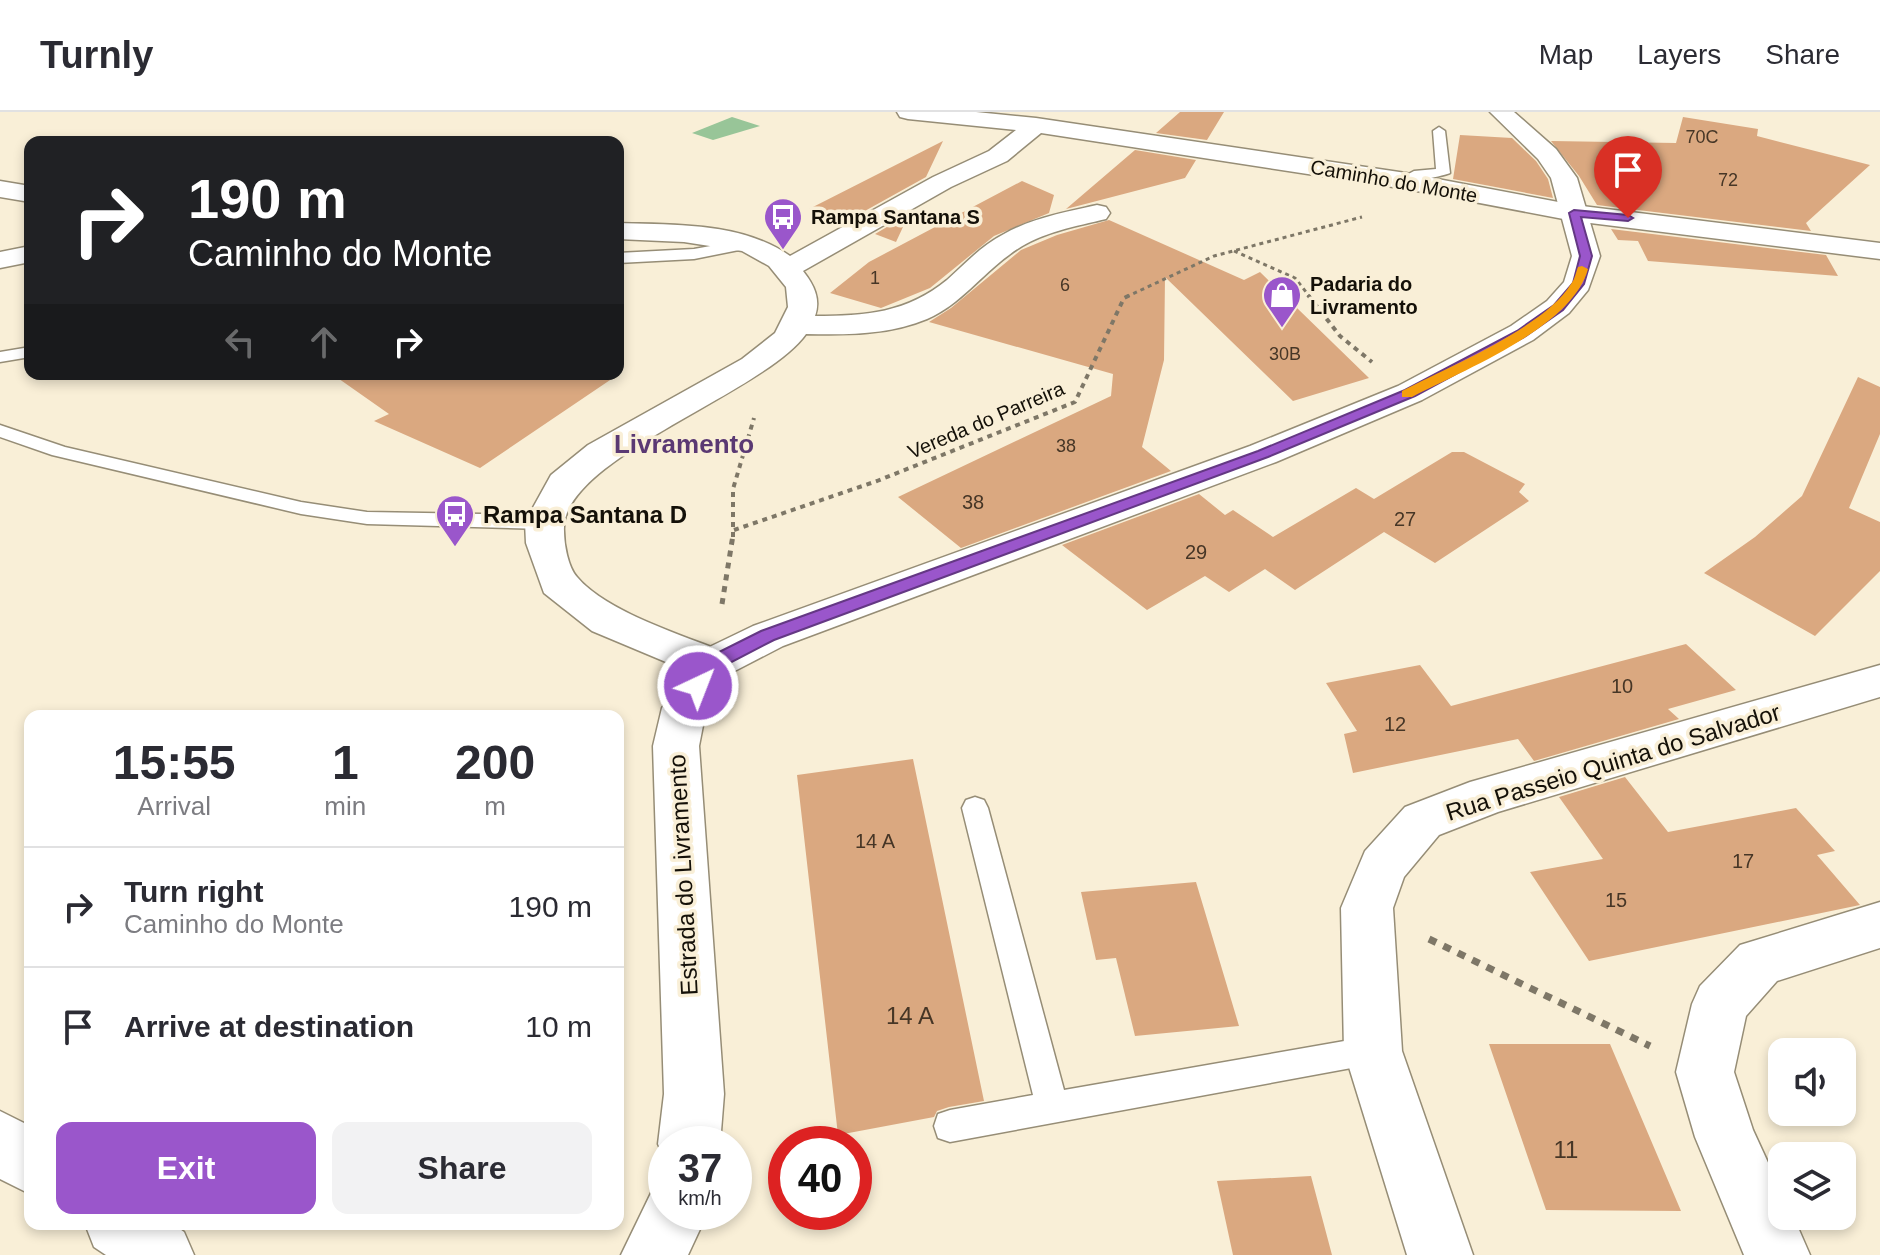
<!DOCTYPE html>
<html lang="en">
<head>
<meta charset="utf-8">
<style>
	:root { --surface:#fff; --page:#f2f2f3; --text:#2b2b33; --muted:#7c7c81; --line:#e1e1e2; --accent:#9a56cb }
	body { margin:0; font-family:Helvetica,sans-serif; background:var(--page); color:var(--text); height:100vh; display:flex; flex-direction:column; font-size:30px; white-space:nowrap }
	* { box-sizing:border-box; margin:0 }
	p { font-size:26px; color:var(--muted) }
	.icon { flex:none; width:44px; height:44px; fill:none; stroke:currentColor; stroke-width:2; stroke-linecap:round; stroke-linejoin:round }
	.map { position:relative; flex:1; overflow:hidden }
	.details { position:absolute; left:24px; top:598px; width:600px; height:520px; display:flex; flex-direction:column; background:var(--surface); border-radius:16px; box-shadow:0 4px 12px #0003 }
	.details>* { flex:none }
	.hud { position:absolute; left:24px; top:24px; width:600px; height:244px; border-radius:16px; box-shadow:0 4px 12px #0003; background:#202124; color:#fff; overflow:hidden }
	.buttons { position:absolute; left:1768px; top:926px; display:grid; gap:16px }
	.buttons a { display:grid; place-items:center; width:88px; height:88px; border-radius:16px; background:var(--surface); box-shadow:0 4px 12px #0003; font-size:40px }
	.speed { position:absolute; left:648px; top:1014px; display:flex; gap:16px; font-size:40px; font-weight:700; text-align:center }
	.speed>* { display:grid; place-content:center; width:104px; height:104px; border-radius:50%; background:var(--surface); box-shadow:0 4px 12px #0003; line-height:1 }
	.speed small { font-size:20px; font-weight:400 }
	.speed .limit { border:12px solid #d22; background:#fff; color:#111 }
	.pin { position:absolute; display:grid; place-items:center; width:68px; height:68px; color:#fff; margin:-82px -34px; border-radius:50% 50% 50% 0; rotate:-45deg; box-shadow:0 0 8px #0007 }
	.pin .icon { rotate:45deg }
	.me { position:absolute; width:88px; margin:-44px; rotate:43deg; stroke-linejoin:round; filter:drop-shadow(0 0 6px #0008) }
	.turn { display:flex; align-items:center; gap:28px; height:168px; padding:0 32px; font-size:36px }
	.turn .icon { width:104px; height:104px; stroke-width:2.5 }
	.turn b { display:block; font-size:56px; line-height:68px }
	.lanes { display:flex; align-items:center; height:76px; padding:0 32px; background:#0003; justify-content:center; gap:40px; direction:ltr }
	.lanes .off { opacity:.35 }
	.eta { display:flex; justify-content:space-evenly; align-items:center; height:136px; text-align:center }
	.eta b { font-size:48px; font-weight:600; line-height:56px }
	.action { display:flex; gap:16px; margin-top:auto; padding:16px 32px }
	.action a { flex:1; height:92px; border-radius:16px; background:var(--accent); color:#fff; font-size:32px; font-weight:600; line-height:92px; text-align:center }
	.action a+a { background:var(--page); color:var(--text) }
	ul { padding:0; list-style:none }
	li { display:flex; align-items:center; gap:24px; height:120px; padding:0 32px; border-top:2px solid var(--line) }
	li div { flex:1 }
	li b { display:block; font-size:30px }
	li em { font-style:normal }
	header { display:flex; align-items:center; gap:48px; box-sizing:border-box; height:112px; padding:0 40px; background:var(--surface); border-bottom:2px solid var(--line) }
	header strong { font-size:38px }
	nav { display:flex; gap:44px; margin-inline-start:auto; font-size:28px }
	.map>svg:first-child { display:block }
	.water { fill:#98c598 }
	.building { fill:#daa880 }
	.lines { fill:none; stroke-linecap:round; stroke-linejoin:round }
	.lane-casing { stroke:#968d76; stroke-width:3 }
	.street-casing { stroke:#968d76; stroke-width:3 }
	.secondary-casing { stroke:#968d76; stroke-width:3 }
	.path-far3 { stroke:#7e7767; stroke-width:3; stroke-dasharray:4 4; stroke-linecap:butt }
	.path-far2 { stroke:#7e7767; stroke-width:4; stroke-dasharray:5 5; stroke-linecap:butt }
	.path-far1 { stroke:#7e7767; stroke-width:5; stroke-dasharray:6 6; stroke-linecap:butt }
	.path { stroke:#7e7767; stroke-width:7; stroke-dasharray:8 8; stroke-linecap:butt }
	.lane { fill:#fff; fill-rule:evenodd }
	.street { fill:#fff; fill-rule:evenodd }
	.secondary { fill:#fff; fill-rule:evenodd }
	.route { fill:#9a56cb; stroke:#643884; stroke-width:2 }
	.slow { fill:#f59e0b }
	.labels { text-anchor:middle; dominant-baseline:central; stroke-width:7; stroke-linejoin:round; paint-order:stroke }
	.far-number-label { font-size:18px; fill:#463626 }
	.far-street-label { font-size:20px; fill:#141008; stroke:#f9efd7 }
	.far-poi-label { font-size:20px; font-weight:bold; fill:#141008; stroke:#f9efd7; text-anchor:start }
	.number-label { font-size:20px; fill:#463626 }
	.poi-label { font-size:24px; font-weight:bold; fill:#141008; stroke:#f9efd7; text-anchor:start }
	.street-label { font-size:24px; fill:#141008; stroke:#f9efd7 }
	.near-number-label { font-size:24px; fill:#463626 }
	.far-district-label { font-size:26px; font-weight:bold; fill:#5a3973; stroke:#f9efd7 }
</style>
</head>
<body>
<header>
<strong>Turnly</strong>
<nav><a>Map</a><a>Layers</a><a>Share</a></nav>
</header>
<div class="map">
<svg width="1880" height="1143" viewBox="0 0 1880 1143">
	<rect width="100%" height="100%" fill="#f9efd7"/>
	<path class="water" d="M732,5l28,9 -47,14 -21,-7z"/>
	<path class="building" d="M1180,0h44l-17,28 -51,-7z
		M1683,5l75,12 -1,7 113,29 -64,58 5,8 -214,-26 -18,-29 -28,-35 125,2z
		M1460,23l52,3 24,23 12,18 5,19 -100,-19z
		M943,29l-17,36 -81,45 -36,-13z
		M1135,38l61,10 -11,18 -119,31z
		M1022,69l32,14 -5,18 -55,23 -64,52 -49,20 -51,-15 39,-31z
		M909,102l-13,28 -21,-8z
		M1109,108l135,60 16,-8 109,106 -76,23 -128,-124 -1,83 -22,87 29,24 -210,77 -63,-51 213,-101 2,-22 -184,-52 22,-14 70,-58 36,-15z
		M1611,117l215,26 12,21 -190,-15 -10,-20 -20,-1z
		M332,262h287l-139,94 -106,-47 15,-7z
		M1858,265l22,10v47l-31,74 31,14v49l-65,65 -111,-63 51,-36 47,-41z
		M1452,340h12l61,32 -6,8 10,9 -94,62 -51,-31 -89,58 -30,-21 -36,23 -24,-16 -58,34 -85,-65 137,-51 26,21 8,-5 40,27 83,-49 18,11z
		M1686,532l50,46 -68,19 11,10 -145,42 -16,-22 -165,34 -9,-39 13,-3 -31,-48 94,-18 31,41z
		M913,647l71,342 -35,6 -12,4 -3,6 -96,18 -41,-360z
		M1625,665l43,55 128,-24 39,43 -18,4 43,50 -271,56 -59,-89 73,-13 -44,-62z
		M1196,770l43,144 -104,10 -19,-78 -20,2 -15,-68z
		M1489,932h121l71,167 -135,-1z
		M1311,1064l21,79h-99l-16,-74z"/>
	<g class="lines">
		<defs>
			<path id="lane" d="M1439,15l6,4 5,42c-3,2 -45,11 -49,11v-6l13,-7 22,-2 -3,-38z
				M749,127l5,2v6l-60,12 -76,4v-10l76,-4z
				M30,235v10l-30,5v-10z
				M0,313l65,22 236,55 66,10 177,3 10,7 -10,7 -177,-5 -66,-10 -249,-59 -52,-18z
				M975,685l9,3 4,8 76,282 309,-54 11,4 5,11 -5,11 -434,80 -12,-4 -4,-12 4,-12 12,-4 83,-15 -71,-287 4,-8z"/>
			<path id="street" d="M897,0h79l60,6 370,55 168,32 306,38v16l-306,-38 -168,-32 -365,-56 -34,28 -56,26 -148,84c11,14 18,28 12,45 50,0 92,-3 132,-36 18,-16 35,-35 57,-46 28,-16 62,-22 93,-29l9,2 4,6 -4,6c-33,8 -69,14 -97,36 -28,20 -49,50 -82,64 -38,16 -80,16 -121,15 -44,61 -247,125 -242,197 0,13 4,36 13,46 29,35 108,59 150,76l7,11 -7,11 -15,5 -15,-5 -105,-44 -48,-38 -18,-50 -1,-21 26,-47 37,-30 154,-86 33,-26 13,-26 -2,-20 -17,-21 -27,-15 -58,-9 -66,-3v-16c56,2 124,-1 172,33l143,-79 56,-26 27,-21 -108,-11 -8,-2z
				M0,69l30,5v16l-30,-5z
				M30,134v16l-30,6v-16z
				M1880,553v32l-382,115 -59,23 -35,42 -11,31 9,143 71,204h-66l-63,-204 -3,-143 24,-57 40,-44 65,-25z
				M1880,790v46l-103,33 -31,35 -12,56 19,58 29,63v23h11l17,39h-66l-49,-118 -19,-65 16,-68 8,-18 40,-41z
				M0,999l30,15v68l-30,-15z
				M85,1112h88l11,8 10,23h-88l-12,-8z"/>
			<path id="secondary" d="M1490,0h24l42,37 21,29 23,78 -12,34 -19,23 -36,27 -111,60 -146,62 -493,184 -56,29 -21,35 -7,36 25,348 -4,50h-54v18l-8,-18 6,-50 -11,-348 9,-38 35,-55 56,-27 497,-180 148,-60 113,-60 36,-25 17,-19 8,-26 -21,-78 -13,-19z
				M666,1072v28h42l-20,43h-67l32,-66z"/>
		</defs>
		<use href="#lane" class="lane-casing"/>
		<use href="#street" class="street-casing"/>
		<use href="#secondary" class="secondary-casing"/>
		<path class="path-far3" d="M1234,139l61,27 15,19
			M1126,185l88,-41 148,-39"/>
		<path class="path-far2" d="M1308,183l32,41 32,26
			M734,418l143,-49 198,-79 49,-104 6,-3
			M733,425v-48l21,-71"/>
		<path class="path-far1" d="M722,492l11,-69"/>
		<path class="path" d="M1429,827l221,107"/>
		<use href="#lane" class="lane"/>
		<use href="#street" class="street"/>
		<use href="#secondary" class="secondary"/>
	</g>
	<path class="route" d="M1574,98l54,5 5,3 -5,3 -47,-4 11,39 -8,28 -21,26 -37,26 -111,60 -147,61 -494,183 -56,29 -14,22 -6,2 -9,-7 16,-27 56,-28 497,-180 147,-61 112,-59 37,-26 19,-22 7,-27 -11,-43z"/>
	<path class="slow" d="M1582,154l6,3c-16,59 -125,101 -176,128h-10v-6c46,-24 143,-64 169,-107 4,-5 5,-12 7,-17z"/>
	<defs>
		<symbol id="bus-pin" viewBox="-11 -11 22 30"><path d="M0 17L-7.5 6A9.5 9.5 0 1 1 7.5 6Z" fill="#9a56cb" stroke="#f9efd7"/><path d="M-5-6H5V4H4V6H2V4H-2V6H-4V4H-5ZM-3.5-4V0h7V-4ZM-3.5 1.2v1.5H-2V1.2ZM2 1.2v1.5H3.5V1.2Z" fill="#fff"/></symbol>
		<symbol id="shop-pin" viewBox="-11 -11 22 30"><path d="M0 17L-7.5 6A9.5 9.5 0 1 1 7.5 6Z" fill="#9a56cb" stroke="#f9efd7"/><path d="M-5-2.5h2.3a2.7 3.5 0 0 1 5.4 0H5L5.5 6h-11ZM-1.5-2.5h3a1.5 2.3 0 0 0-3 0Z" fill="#fff"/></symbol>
	</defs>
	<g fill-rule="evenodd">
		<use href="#bus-pin" x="761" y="83" width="44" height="60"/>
		<use href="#shop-pin" x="1260" y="161" width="44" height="60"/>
		<use href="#bus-pin" x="433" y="380" width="44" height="60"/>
	</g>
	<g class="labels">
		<g class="far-number-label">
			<text x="1702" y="25">70C</text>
			<text x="1728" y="68">72</text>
			<text x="875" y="166">1</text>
			<text x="1065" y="173">6</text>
			<text x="1285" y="242">30B</text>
			<text x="1066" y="334">38</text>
		</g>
		<g class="far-street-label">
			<text transform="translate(1394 69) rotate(10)">Caminho do Monte</text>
			<text transform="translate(986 308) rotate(-23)">Vereda do Parreira</text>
		</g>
		<g class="far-poi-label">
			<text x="811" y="105">Rampa Santana S</text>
			<text x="1310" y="172">Padaria do<tspan x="1310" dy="23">Livramento</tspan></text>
		</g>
		<g class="number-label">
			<text x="973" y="390">38</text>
			<text x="1405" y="407">27</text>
			<text x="1196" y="440">29</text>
			<text x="1622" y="574">10</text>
			<text x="1395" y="612">12</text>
			<text x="875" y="729">14 A</text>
			<text x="1743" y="749">17</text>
			<text x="1616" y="788">15</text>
		</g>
		<g class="poi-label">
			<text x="483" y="402">Rampa Santana D</text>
		</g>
		<g class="street-label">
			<text transform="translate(1613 650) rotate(-17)">Rua Passeio Quinta do Salvador</text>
			<text transform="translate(683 763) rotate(-93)">Estrada do Livramento</text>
		</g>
		<g class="near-number-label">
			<text x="910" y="903">14 A</text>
			<text x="1566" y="1037">11</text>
		</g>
		<g class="far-district-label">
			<text x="684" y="332">Livramento</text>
		</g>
	</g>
</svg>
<div class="buttons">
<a><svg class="icon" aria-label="sound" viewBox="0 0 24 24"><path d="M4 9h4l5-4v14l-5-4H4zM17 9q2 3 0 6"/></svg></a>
<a><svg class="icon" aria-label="layers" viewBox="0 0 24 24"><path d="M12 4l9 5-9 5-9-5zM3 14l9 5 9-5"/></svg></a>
</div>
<div class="speed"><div>37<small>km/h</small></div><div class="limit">40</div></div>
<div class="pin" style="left:1628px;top:106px;background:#d93025"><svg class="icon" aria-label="arrive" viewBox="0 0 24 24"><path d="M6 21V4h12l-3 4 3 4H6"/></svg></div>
<svg class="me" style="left:698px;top:574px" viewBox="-20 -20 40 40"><circle r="17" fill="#9a56cb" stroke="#fff" stroke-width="3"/><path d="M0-11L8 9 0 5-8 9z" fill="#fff"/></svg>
<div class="hud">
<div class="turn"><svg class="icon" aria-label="right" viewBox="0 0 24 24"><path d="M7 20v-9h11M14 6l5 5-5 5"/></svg><div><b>190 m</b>Caminho do Monte</div></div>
<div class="lanes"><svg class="icon off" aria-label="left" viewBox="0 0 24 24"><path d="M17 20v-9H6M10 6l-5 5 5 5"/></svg><svg class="icon off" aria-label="ahead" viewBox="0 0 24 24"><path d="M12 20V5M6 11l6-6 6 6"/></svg><svg class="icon" aria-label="right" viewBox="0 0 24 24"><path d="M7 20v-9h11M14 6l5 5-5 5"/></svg></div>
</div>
<section class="details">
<div class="eta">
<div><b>15:55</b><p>Arrival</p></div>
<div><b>1</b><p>min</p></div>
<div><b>200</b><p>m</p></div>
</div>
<ul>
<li><svg class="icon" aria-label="right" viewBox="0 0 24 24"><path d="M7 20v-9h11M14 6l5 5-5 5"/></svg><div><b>Turn right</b><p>Caminho do Monte</p></div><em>190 m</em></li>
<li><svg class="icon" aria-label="arrive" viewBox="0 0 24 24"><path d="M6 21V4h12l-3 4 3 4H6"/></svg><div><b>Arrive at destination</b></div><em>10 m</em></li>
</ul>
<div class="action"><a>Exit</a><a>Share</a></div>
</section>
</div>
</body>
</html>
